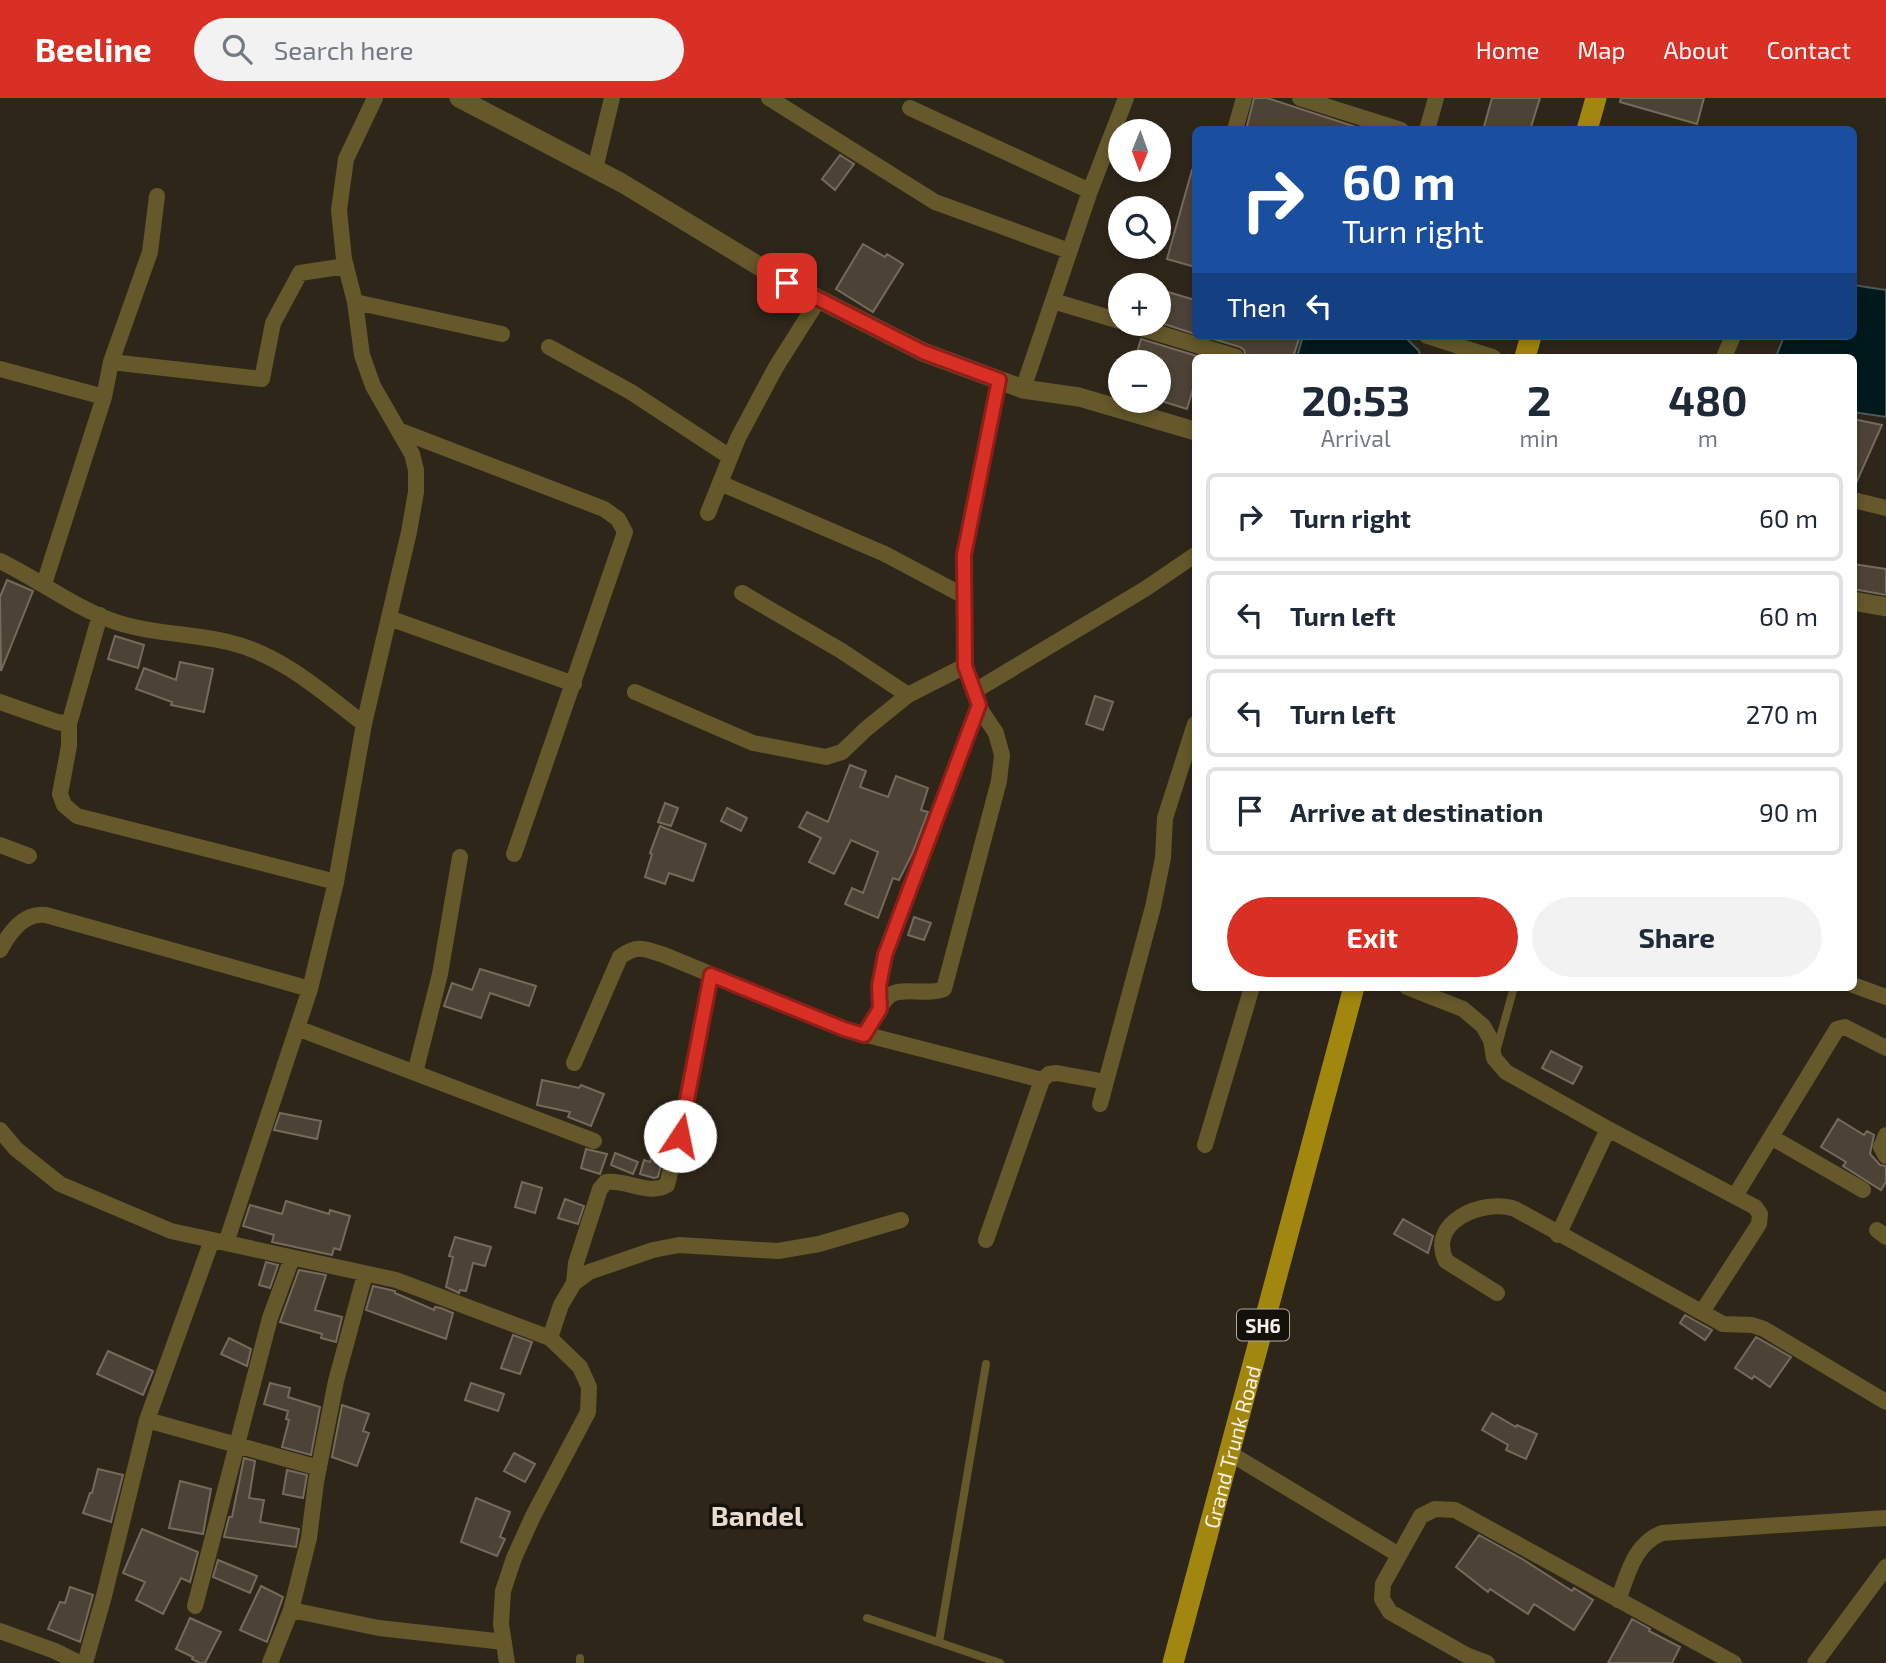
<!DOCTYPE html>
<html lang="en">
<head>
<meta charset="utf-8">
<style>
	:root { --surface:#fff; --page:#f2f2f3; --text:#1f2937; --muted:#747a83; --line:#e0e1e3; --accent:#d93025 }
	body { margin:0; font-family:"Exo 2",sans-serif; background:var(--page); color:var(--text); height:100vh; display:flex; flex-direction:column; font-size:26px; white-space:nowrap }
	* { box-sizing:border-box; margin:0 }
	p { font-size:23px; color:var(--muted) }
	.icon { flex:none; width:38px; height:38px; fill:none; stroke:currentColor; stroke-width:2; stroke-linecap:round; stroke-linejoin:round }
	.map { position:relative; flex:1; overflow:hidden }
	.drawer { position:absolute; left:1192px; top:256px; width:665px; height:637px; display:flex; flex-direction:column; background:var(--surface); border-radius:10px; box-shadow:0 4px 10px #0003 }
	.drawer>* { flex:none }
	.guide { position:absolute; left:1192px; top:28px; width:665px; height:214px; border-radius:10px; box-shadow:0 4px 10px #0003; background:#1a4fa0; color:#fff; overflow:hidden }
	.needle { width:46px; rotate:181deg }
	.tools { position:absolute; left:1108px; top:21px; display:grid; gap:14px }
	.tools a { display:grid; place-items:center; width:63px; height:63px; border-radius:50%; background:var(--surface); box-shadow:0 4px 10px #0003; font-size:35px }
	.pin { position:absolute; display:grid; place-items:center; width:60px; height:60px; color:#fff; margin:-30px; border-radius:14px; box-shadow:0 4px 10px #0006 }
	.me { position:absolute; width:77px; margin:-38px; rotate:11deg; stroke-linejoin:round; filter:drop-shadow(0 0 5px #0008) }
	.turn { display:flex; align-items:center; gap:24px; height:147px; padding:0 35px; font-size:32px }
	.turn .icon { width:91px; height:91px; stroke-width:2.5 }
	.turn b { display:block; font-size:49px; line-height:60px }
	.then { display:flex; align-items:center; height:66px; padding:0 35px; background:#0003; gap:14px; font-size:26px }
	.eta { display:flex; justify-content:space-evenly; align-items:center; height:119px; text-align:center }
	.eta b { font-size:42px; font-weight:700; line-height:49px }
	.action { display:flex; gap:14px; margin-top:auto; padding:14px 35px }
	.action a { flex:1; height:80px; border-radius:42px; background:var(--accent); color:#fff; font-size:28px; font-weight:700; line-height:80px; text-align:center }
	.action a+a { background:var(--page); color:var(--text) }
	ul { padding:0; list-style:none }
	li { display:flex; align-items:center; gap:21px; height:88px; margin:0 14px 10px; padding:0 21px; border:4px solid var(--line); border-radius:10px }
	li div { flex:1 }
	li b { display:block; font-size:26px }
	li em { font-style:normal }
	header { display:flex; align-items:center; gap:42px; box-sizing:border-box; height:98px; padding:0 35px; background:var(--accent); color:#fff }
	header strong { font-size:33px }
	nav { display:flex; gap:38px; margin-inline-start:auto; font-size:24px }
	.search { width:490px; height:63px; background:var(--page); display:flex; align-items:center; gap:18px; box-sizing:border-box; padding:0 24px; border-radius:38px; color:var(--muted); font-size:26px }
	.map>svg:first-child { display:block }
	.water { fill:#00191d; stroke:#4a595a; stroke-width:2 }
	.building { fill:#4c4235; stroke:#766a5c; stroke-width:2 }
	.lines { fill:none; stroke-linecap:round; stroke-linejoin:round }
	.service { stroke:#65582a; stroke-width:8 }
	.minor { stroke:#65582a; stroke-width:16 }
	.tertiary { stroke:#65582a; stroke-width:19 }
	.primary { stroke:#a2870e; stroke-width:21 }
	.route-casing { stroke:#8d1f18; stroke-width:18 }
	.route { stroke:#d93025; stroke-width:12 }
	.labels { text-anchor:middle; dominant-baseline:central; stroke-width:7; stroke-linejoin:round; paint-order:stroke }
	.shield { fill:#14100a; stroke:#b2aca5; stroke-width:2 }
	.shield-label { font-size:19px; font-weight:bold; fill:#f6efe7 }
	.street-label { font-size:21px; fill:#f6efe7; stroke:#14100a }
	.district-label { font-size:28px; font-weight:bold; fill:#e9dccc; stroke:#14100a }
</style>
</head>
<body>
<header>
<strong>Beeline</strong>
<div class="search"><svg class="icon" aria-label="search" viewBox="0 0 24 24"><circle cx="10" cy="10" r="6"/><path d="M15 15l6 6"/></svg>Search here</div>
<nav><a>Home</a><a>Map</a><a>About</a><a>Contact</a></nav>
</header>
<div class="map">
<svg width="1886" height="1565" viewBox="0 0 1886 1565">
	<rect width="100%" height="100%" fill="#2f261a"/>
	<path class="water" d="M1853,187l33,5v127l-33,-5v-55h-77l8,-21h69z
		M1303,238h101l15,15 1,6h-123z"/>
	<path class="building" d="M1254,0h13l89,29v3h-110z
		M1492,0h48l-10,32h-47z
		M1621,0h83l-7,26 -77,-22z
		M840,57l14,9 -19,26 -13,-11z
		M1192,72l3,1v96l-28,-8z
		M863,146l22,13 2,-3 16,10 -30,48 -37,-23z
		M1158,191l37,11v34l-37,-12z
		M1203,238h97l-7,21h-47l-2,-7 -4,-3z
		M1141,241l59,18h-5v25l-8,27 -29,-9v-38h-24z
		M1853,321l29,6 -29,65z
		M1853,466l33,5v26l-33,-6z
		M7,482l26,11 -32,80 -1,-74z
		M115,538l29,9 -6,23 -30,-9z
		M180,564l33,7 -9,43 -33,-7 1,-3 -36,-13 8,-21 32,12z
		M1095,598l18,6 -10,28 -17,-6z
		M850,667l16,6 -6,16 28,10 8,-21 32,12 -7,22 7,2 -16,42 -13,26 -6,-2 -15,40 -33,-14 7,-16 11,5 15,-41 -27,-12 -17,34 -25,-12 12,-24 -22,-11 8,-15 21,10z
		M665,705l13,5 -7,18 -13,-4z
		M727,710l20,10 -6,13 -20,-10z
		M660,728l46,18 -13,37 -24,-8 -4,11 -20,-7 7,-23 -2,-1z
		M914,819l17,6 -7,17 -16,-5z
		M480,871l56,17 -7,20 -39,-13 -9,25 -37,-12 8,-23 20,7z
		M1551,953l31,16 -9,17 -31,-16z
		M542,982l37,8 2,-3 23,9 -13,32 -23,-9 2,-5 -33,-7z
		M280,1015l41,8 -4,18 -43,-9z
		M1838,1021l26,16 3,-4 7,4 -4,19 10,11 6,1v16l-5,8 -38,-24 3,-4 -25,-15z
		M656,1040l11,3 -9,36 -4,1 -14,-4 4,-14 6,2z
		M586,1051l21,5 -7,20 -19,-6z
		M615,1055l23,9 -5,12 -22,-9z
		M522,1084l20,6 -7,25 -20,-6z
		M565,1101l19,7 -6,18 -20,-6z
		M286,1103l43,13 1,-4 20,6 -10,34 -6,-2 -2,7 -60,-13 2,-7 -31,-9 7,-21 32,9z
		M1403,1121l30,17 -5,17 -34,-19z
		M455,1139l36,10 -6,19 -12,-3 -7,28 -6,-1 -1,3 -13,-6 7,-30 -4,-1z
		M266,1164l12,3 -8,23 -11,-3z
		M299,1172l27,5 -11,35 27,7 -6,25 -15,-4 1,-4 -42,-12z
		M373,1188l22,5v2l39,17 1,-3 6,1 12,5 -7,26 -80,-29z
		M1685,1217l27,15 -7,10 -25,-17z
		M513,1237l19,7 -12,32 -19,-6z
		M1756,1239l35,20 -21,30 -16,-11 -2,3 -17,-11z
		M229,1240l22,11 -4,17 -26,-12z
		M108,1253l45,20 -10,24 -46,-21z
		M270,1285l20,5 -2,9 32,10 -9,48 -29,-8 7,-27 -3,-1 2,-8 -24,-7z
		M471,1285l33,11 -6,17 -33,-11z
		M342,1307l27,9 -6,17 6,2 -12,33 -25,-9z
		M1492,1315l24,14 1,-2 20,9 -11,25 -20,-9 2,-5 -26,-15z
		M514,1355l21,11 -10,18 -21,-11z
		M244,1360l11,3 -6,37 15,2 -4,22 39,7 -3,18 -72,-10 5,-20h3z
		M98,1371l25,6 -12,47 -28,-9 7,-20h2z
		M287,1372l20,5 -4,23 -20,-4z
		M180,1383l31,8 -8,45 -34,-6z
		M476,1400l34,14 -10,25 5,2 -8,17 -36,-14z
		M142,1431l56,23 -8,30 -9,-4 -18,36 -27,-14 9,-18 -22,-9z
		M1479,1437l45,25 48,31 2,-3 19,12 -19,30 -40,-26 -6,10 -38,-25 -2,3 -32,-25z
		M218,1462l39,16 -7,17 -37,-16z
		M261,1488l22,11 -16,45 -27,-12z
		M70,1489l23,8 -13,47 -32,-13 12,-27 5,1z
		M190,1520l31,14 -16,31h-5l-8,-4 1,-2 -17,-8z
		M1632,1521l18,10 -1,2 31,16 -8,16h-64z"/>
	<g class="lines">
		<path class="service" d="M1496,954l18,-65
			M867,1520l133,45
			M939,1544l47,-278
			M580,1560v5"/>
		<path class="minor" d="M769,0l166,104 134,49
			M1300,0l101,32
			M910,10l180,83
			M1235,32l9,-32
			M1427,32l9,-32
			M595,71l17,-71
			M1053,203l67,20
			M355,204l147,32
			M1128,226l108,33
			M1427,238l66,21
			M549,249l82,45 99,65
			M1724,259l9,-21
			M111,264l151,17 11,-56 27,-50 46,-7
			M0,271l104,28
			M1023,291l67,-198 36,-93
			M398,332l206,79 14,10 7,13 -111,322
			M720,385l165,71 79,42
			M1853,402l33,8
			M708,415l30,-75 38,-71 43,-68
			M0,463c38,18 73,46 113,60 36,13 78,12 115,21 53,12 94,50 136,82
			M44,486l60,-187 7,-35 39,-110 7,-56
			M742,495l98,57 68,45
			M100,517l-31,109v22l-9,48 4,11 13,11 259,66
			M389,520l185,66
			M635,594l118,51 73,14 16,-5 24,-23 42,-34 57,-29
			M973,594l172,-103 50,-34
			M0,604l57,20 12,2
			M0,747l29,11
			M0,852c10,-18 24,-38 46,-35l264,74
			M1853,887l33,12
			M1407,889l56,22 20,17 8,14 3,18 12,14 102,57 147,78 5,7 -1,10 -57,88
			M880,911l-1,-23 6,-31 94,-250
			M297,930l297,113
			M864,937c7,-12 15,-30 25,-39 11,-10 39,0 55,-7l55,-208 3,-26 -6,-22 -14,-21 -17,-46 -1,-111 35,-175
			M574,965l46,-106c18,-13 24,-8 44,-2l180,74 198,51
			M415,975l25,-99 20,-117
			M1100,1006l53,-197 10,-49 2,-40 30,-94
			M0,1032l16,19 44,35 111,47 225,49 154,58 30,29 9,20 -1,25 -55,104 -19,42 -11,33 -2,33 6,39
			M1886,1037l-5,12 5,9
			M1771,1039l92,53
			M1205,1047l47,-158
			M1735,1098l102,-167 8,-2 41,21
			M1877,1132l9,7
			M1558,1137l50,-106
			M986,1142l56,-160 7,-6 8,-1 49,9
			M226,1145l84,-254 26,-107 28,-158 45,-192 7,-40v-22l-4,-16 -39,-68 -11,-31 -7,-53 -11,-43 -5,-49 7,-51 29,-61
			M574,1185l2,-20 24,-74 6,-7c20,-3 43,14 61,3l12,-49 32,-161
			M1497,1195l-51,-32c-19,-39 37,-63 69,-52l208,115 29,1 12,4 122,73
			M550,1240l11,-33 13,-22 15,-11 64,-22 26,-5 99,6 41,-7 82,-24
			M147,1322l172,48
			M1231,1356l168,101
			M1618,1502c10,-26 16,-56 44,-67l224,-15
			M195,1508l75,-288 22,-60
			M291,1512l88,18 125,14
			M0,1533l55,20 24,12
			M85,1565l19,-67 43,-176 65,-180
			M270,1565l21,-53 18,-72 7,-56 20,-101 29,-107
			M1487,1565l-21,-8 -76,-43 -8,-13 1,-15 38,-68 14,-7 20,1 279,153
			M1815,1565l71,-96"/>
		<path class="tertiary" d="M459,0l163,85 165,100 136,69 100,37 56,8 116,34
			M1853,503l33,6"/>
		<g class="primary">
			<path d="M1587,32l9,-32"/>
			<path d="M1525,259l6,-21"/>
			<path id="s1" d="M1173,1565l181,-676"/>
		</g>
	</g>
	<g class="lines">
		<defs>
			<path id="route" d="M680,1038l31,-161 133,54 20,6 16,-26 -1,-23 6,-31 94,-250 -14,-39 -1,-111 35,-175 -76,-28 -136,-69"/>
		</defs>
		<use href="#route" class="route-casing"/>
		<use href="#route" class="route"/>
	</g>
	<g class="labels">
		<rect class="shield" x="1237" y="1211.5" width="52" height="31" rx="5"/>
		<g class="shield-label">
			<text x="1263" y="1227">SH6</text>
		</g>
		<g class="street-label">
			<text stroke="none"><textPath href="#s1" startOffset="224">Grand Trunk Road</textPath></text>
		</g>
		<g class="district-label">
			<text x="757" y="1417">Bandel</text>
		</g>
	</g>
</svg>
<div class="tools">
<a><svg class="needle" viewBox="-14 -14 28 28"><path d="M0-13l5 13h-10z" fill="#e53935"/><path d="M0 13l5-13h-10z" fill="#747a83"/></svg></a>
<a><svg class="icon" aria-label="search" viewBox="0 0 24 24"><circle cx="10" cy="10" r="6"/><path d="M15 15l6 6"/></svg></a>
<a>+</a>
<a>−</a>
</div>
<div class="pin" style="left:787px;top:185px;background:#d93025"><svg class="icon" aria-label="arrive" viewBox="0 0 24 24"><path d="M6 21V4h12l-3 4 3 4H6"/></svg></div>
<svg class="me" style="left:680px;top:1038px" viewBox="-20 -20 40 40"><circle r="19" fill="#fff"/><path d="M0-13L10 11 0 6-10 11z" fill="#d93025"/></svg>
<div class="guide">
<div class="turn"><svg class="icon" aria-label="right" viewBox="0 0 24 24"><path d="M7 20v-9h11M14 6l5 5-5 5"/></svg><div><b>60 m</b>Turn right</div></div>
<div class="then">Then<svg class="icon" aria-label="left" viewBox="0 0 24 24"><path d="M17 20v-9H6M10 6l-5 5 5 5"/></svg></div>
</div>
<section class="drawer">
<div class="eta">
<div><b>20:53</b><p>Arrival</p></div>
<div><b>2</b><p>min</p></div>
<div><b>480</b><p>m</p></div>
</div>
<ul>
<li><svg class="icon" aria-label="right" viewBox="0 0 24 24"><path d="M7 20v-9h11M14 6l5 5-5 5"/></svg><div><b>Turn right</b></div><em>60 m</em></li>
<li><svg class="icon" aria-label="left" viewBox="0 0 24 24"><path d="M17 20v-9H6M10 6l-5 5 5 5"/></svg><div><b>Turn left</b></div><em>60 m</em></li>
<li><svg class="icon" aria-label="left" viewBox="0 0 24 24"><path d="M17 20v-9H6M10 6l-5 5 5 5"/></svg><div><b>Turn left</b></div><em>270 m</em></li>
<li><svg class="icon" aria-label="arrive" viewBox="0 0 24 24"><path d="M6 21V4h12l-3 4 3 4H6"/></svg><div><b>Arrive at destination</b></div><em>90 m</em></li>
</ul>
<div class="action"><a>Exit</a><a>Share</a></div>
</section>
</div>
</body>
</html>
